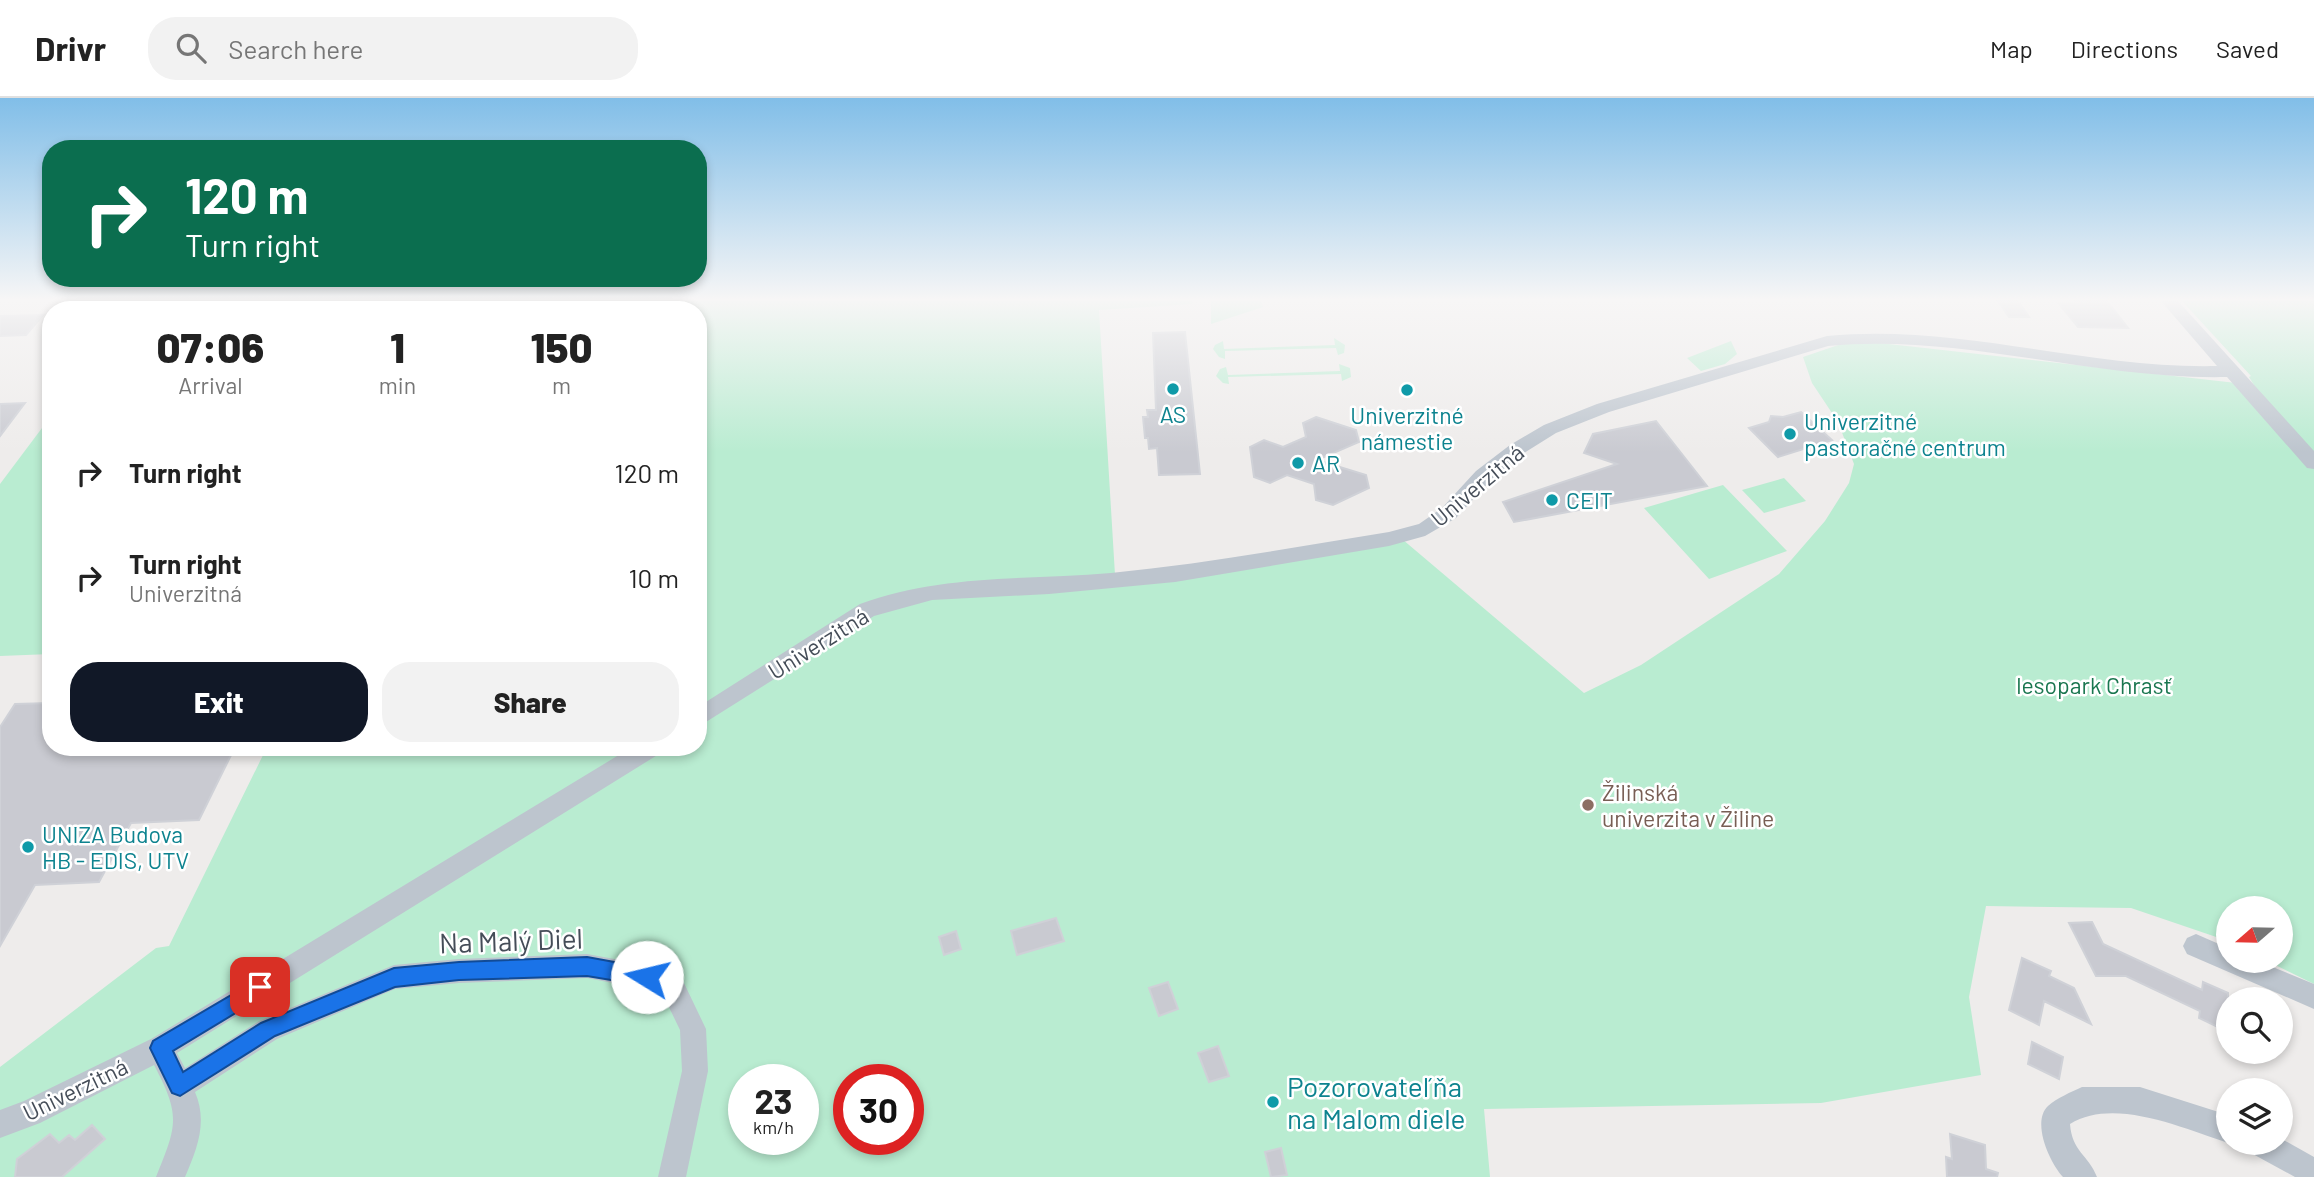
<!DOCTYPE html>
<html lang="en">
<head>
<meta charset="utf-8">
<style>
	:root { --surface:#fff; --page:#f2f2f2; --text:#222; --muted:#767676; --line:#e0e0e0; --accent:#111827 }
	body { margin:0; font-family:Barlow,sans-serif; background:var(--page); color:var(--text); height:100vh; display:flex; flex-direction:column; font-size:26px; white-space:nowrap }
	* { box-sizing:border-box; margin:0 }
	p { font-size:23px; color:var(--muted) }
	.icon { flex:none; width:38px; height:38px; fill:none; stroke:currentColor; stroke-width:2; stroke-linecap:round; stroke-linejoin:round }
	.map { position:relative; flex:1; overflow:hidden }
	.panel { position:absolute; left:42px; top:203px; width:665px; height:455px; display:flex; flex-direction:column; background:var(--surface); border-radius:28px; box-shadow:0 4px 10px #0003 }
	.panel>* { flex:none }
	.banner { position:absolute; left:42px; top:42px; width:665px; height:147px; border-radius:28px; box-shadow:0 4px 10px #0003; background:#0b6e4f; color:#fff; overflow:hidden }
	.needle { width:46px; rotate:250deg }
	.controls { position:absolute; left:2216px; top:798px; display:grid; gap:14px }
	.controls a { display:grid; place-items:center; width:77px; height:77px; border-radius:50%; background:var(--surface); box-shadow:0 4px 10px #0003; font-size:35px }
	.speed { position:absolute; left:728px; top:966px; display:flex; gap:14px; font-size:35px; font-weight:700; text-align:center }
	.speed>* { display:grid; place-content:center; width:91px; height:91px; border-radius:50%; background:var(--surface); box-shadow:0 4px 10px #0003; line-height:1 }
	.speed small { font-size:18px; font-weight:400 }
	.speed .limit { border:10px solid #d22; background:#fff; color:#111 }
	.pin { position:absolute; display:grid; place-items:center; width:60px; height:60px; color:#fff; margin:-30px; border-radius:14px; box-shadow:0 4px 10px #0006 }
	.me { position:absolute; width:77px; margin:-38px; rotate:279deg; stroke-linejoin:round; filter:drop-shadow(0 0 5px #0008) }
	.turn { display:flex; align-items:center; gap:24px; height:147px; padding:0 28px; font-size:32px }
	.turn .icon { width:91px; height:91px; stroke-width:2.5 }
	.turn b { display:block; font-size:49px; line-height:60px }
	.eta { display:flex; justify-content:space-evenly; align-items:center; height:119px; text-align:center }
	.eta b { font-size:42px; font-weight:800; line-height:49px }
	.button { display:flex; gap:14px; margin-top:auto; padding:14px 28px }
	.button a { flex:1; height:80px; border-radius:28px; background:var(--accent); color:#fff; font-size:28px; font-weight:800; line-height:80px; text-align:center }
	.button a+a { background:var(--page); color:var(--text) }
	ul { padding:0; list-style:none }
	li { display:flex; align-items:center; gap:21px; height:105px; padding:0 28px }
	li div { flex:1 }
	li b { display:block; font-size:26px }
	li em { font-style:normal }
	header { display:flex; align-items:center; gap:42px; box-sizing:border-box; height:98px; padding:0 35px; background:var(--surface); border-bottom:2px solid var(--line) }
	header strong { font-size:33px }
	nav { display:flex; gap:38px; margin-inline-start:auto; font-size:24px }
	.search { width:490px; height:63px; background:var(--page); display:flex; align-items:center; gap:18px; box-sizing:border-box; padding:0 24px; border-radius:28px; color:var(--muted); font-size:26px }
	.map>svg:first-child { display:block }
	.green { fill:#b9ecd1; fill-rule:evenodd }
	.building { fill:#c9cad1; stroke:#cfd1d7; stroke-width:2 }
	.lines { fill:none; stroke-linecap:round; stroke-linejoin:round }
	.minor { fill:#bdc5ce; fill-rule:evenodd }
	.route { fill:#1a73e8; stroke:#114b97; stroke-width:2 }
	.culture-dot { fill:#0f9aa8; stroke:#fff; stroke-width:2.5 }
	.education-dot { fill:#8d6e63; stroke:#fff; stroke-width:2.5 }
	.labels { text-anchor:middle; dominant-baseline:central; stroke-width:5; stroke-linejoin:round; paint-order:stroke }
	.culture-label { font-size:23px; fill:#0d838f; stroke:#fff; text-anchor:start }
	.street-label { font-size:23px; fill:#454d58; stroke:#fff }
	.park-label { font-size:23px; fill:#19764f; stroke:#fff }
	.education-label { font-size:23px; fill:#785e54; stroke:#fff; text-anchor:start }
	.near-street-label { font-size:28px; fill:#454d58; stroke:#fff }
	.near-culture-label { font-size:28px; fill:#0d838f; stroke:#fff; text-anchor:start }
</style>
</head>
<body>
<header>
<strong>Drivr</strong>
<div class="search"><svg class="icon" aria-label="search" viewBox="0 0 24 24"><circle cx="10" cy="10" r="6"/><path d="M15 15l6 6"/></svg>Search here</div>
<nav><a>Map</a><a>Directions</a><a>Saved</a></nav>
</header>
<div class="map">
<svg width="2314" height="1079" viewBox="0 0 2314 1079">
	<rect width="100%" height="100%" fill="#eeeceb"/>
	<path class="green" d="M134,203h1058v3l-93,6 16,265 287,-36 182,154 57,-28 138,-91 46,-53 24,-38 5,-19 -16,-42 -26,-39 -9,-26 50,-17 401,45 -5,-8 2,-1 -69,-75h132v683l-47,-23h13v-53h-52v33l-97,-33 -145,-2 -17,91 12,78 -160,28 -337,6 6,68h-1490v-110l156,-119 13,-2 98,-199h431v-437h-570zM744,982h59v59h-59zM849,982h59v59h-59z
		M1211,203h50l2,6 -52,17z
		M1334,240l11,7 -1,8 -6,2 -2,-7 -111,3v8l-6,-2 -6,-8 2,-4 8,-4 1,8 111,-4z
		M1731,243l6,13 -12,10 -24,7 -14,-13z
		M1339,266l11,4 1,9 -9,4 -1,-7 -113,3 1,7 -6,-1 -7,-7 4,-7 6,-2 2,8 112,-4z
		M51,318v238l-51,2v-172z
		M1784,380l22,23 -42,12 -22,-23z
		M1723,387l64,66 -78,28 -65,-71z"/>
	<path class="building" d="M1998,203h20l11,16h-20z
		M2076,203h31l21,27 -50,-1 -19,-23 19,-1z
		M43,217l-17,20 -26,1v-20z
		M1185,234l15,142 -41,1 -2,-27 -8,1 -1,-11h-3l-2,-21h5l-1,-7h9l-3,-77z
		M25,305l-25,33v-32z
		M1801,314l31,28 -54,17 -29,-29 20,-6 2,-6 12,1z
		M1316,319l40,13 3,12 -42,18 49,15 3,13 -36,17 -17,-5 -2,-16 -27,-9 -17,8 -16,-6 -4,-30 14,-7 19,7 23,-10 -3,-14z
		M1656,323l51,65 -193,36 -11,-20 114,-38 -33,-11 9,-19z
		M51,605v44h184l-36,73 -68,3 -32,59 -64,3 -35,61v-219l15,-23z
		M1056,820l8,23 -47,14 -6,-24z
		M2092,824l11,22 99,46 1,-8 25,11v39l-29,-14 1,-7 -74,-35h-30l-27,-53z
		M956,833l5,18 -17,6 -5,-18z
		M2022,860l29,13 -2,5 25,12 17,36 -47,-23 -5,24 -30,-15z
		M1168,884l10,27 -19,7 -10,-28z
		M2032,944l31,15 -4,22 -31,-15z
		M1218,948l11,30 -20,6 -11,-29z
		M92,1027l13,14 -43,38h-47l2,-18 33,-25 9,9 10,-8 6,5z
		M1950,1036l35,11 1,24 12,4 -1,4h-50l-1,-20 6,2z
		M1281,1050l6,27 -16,2 -6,-25z"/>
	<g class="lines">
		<path class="minor" d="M2161,203h17l136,150v18l-7,-1 -80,-91c-133,3 -267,-44 -399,-31l-219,66 -53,21 -32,20 -34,28 -34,37 -31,18 -36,10 -214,36 -126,12 -117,6 -58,16 -176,111v-20l162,-103c79,-30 168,-24 251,-31 93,-9 185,-26 278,-41l30,-8 23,-16 34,-37 34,-26 34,-20 53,-21 230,-68c131,-13 260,33 390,30z
			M632,649h30l-3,7 -482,299 8,15 74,-47 135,-56 65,-6 128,-5 60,11 36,16 23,48 2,42 -22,106h-28l24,-106 -2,-41 -15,-31 -21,-10 -57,-11 -128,5 -64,6 -118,50 -82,53c13,30 2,57 -10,85h-29c21,-52 25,-61 -2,-112l-114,58 -40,15v-28l24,-9 127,-62z
			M2196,836l32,14v13h30l56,23v25l-127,-55 -4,-8 4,-8z
			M2082,989h58l88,28v28c-46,-15 -114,-46 -158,-19 2,28 18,30 27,53h-34c-13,-14 -32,-55 -15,-71 9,-8 23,-14 34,-19z
			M2280,1040l34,19v20h-19l-44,-24 -4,-10h33z"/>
	</g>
	<linearGradient id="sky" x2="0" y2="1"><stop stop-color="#81bee8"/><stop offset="0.57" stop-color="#f7f6f6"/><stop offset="1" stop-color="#f7f6f6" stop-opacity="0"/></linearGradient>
	<rect width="2314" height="354" fill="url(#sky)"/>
	<path class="route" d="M587,859l60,11 7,3 3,6 -3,7 -7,2 -60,-10 -128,4 -64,7 -120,49 -95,60 -8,-3 -22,-45 3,-7 107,-63 7,3 2,6 -2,7 -94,57 10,21 78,-49 133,-55 65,-6z"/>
	<g class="culture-dot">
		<circle cx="1173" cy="291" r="7"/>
		<circle cx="1407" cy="292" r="7"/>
		<circle cx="1790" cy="336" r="7"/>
		<circle cx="1298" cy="365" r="7"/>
		<circle cx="1552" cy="402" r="7"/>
		<circle cx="28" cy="749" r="7"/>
		<circle cx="1273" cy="1004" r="7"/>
	</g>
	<circle class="education-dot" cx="1588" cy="707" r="7"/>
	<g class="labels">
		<g class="culture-label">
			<text x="1173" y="316" text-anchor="middle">AS</text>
			<text x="1407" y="317" text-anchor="middle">Univerzitné<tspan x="1407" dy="26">námestie</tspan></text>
			<text x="1804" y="323">Univerzitné<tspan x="1804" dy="26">pastoračné centrum</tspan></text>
			<text x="1312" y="365">AR</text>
			<text x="1566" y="402">CEIT</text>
			<text x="42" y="736">UNIZA Budova<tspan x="42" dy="26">HB - EDIS, UTV</tspan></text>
		</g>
		<g class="street-label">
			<text transform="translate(1477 387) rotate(-40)">Univerzitná</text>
			<text transform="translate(818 545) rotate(-32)">Univerzitná</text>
			<text transform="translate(75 991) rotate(-26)">Univerzitná</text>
		</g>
		<g class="park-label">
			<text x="2094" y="587">lesopark Chrasť</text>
		</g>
		<g class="education-label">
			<text x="1602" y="694">Žilinská<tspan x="1602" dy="26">univerzita v Žiline</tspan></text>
		</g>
		<g class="near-street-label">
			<text transform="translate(511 842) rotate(-2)">Na Malý Diel</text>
		</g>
		<g class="near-culture-label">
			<text x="1287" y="988">Pozorovateľňa<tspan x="1287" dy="32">na Malom diele</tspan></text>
		</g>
	</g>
</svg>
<div class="controls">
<a><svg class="needle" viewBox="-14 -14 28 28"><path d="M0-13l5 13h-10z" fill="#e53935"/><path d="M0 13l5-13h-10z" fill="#767676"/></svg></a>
<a><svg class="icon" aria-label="search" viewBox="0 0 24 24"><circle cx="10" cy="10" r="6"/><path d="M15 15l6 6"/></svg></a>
<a><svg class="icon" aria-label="layers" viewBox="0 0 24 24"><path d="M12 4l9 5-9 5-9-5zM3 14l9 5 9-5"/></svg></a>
</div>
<div class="speed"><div>23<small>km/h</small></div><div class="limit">30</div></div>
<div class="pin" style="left:260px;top:889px;background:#d93025"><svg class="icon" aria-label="arrive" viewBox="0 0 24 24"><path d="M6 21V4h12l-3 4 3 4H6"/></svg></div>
<svg class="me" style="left:647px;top:879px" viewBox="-20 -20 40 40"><circle r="19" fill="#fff"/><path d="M0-13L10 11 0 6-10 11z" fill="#1a73e8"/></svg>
<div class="banner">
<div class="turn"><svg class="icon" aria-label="right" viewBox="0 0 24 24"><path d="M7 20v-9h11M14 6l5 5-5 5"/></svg><div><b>120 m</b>Turn right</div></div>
</div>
<section class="panel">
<div class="eta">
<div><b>07:06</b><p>Arrival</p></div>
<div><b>1</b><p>min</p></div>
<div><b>150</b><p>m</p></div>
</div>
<ul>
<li><svg class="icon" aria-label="right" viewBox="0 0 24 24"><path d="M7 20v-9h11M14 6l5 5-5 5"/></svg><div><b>Turn right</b></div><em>120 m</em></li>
<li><svg class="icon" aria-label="right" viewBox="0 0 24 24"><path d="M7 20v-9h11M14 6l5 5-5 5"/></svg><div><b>Turn right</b><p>Univerzitná</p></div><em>10 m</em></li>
</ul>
<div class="button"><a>Exit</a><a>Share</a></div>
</section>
</div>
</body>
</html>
